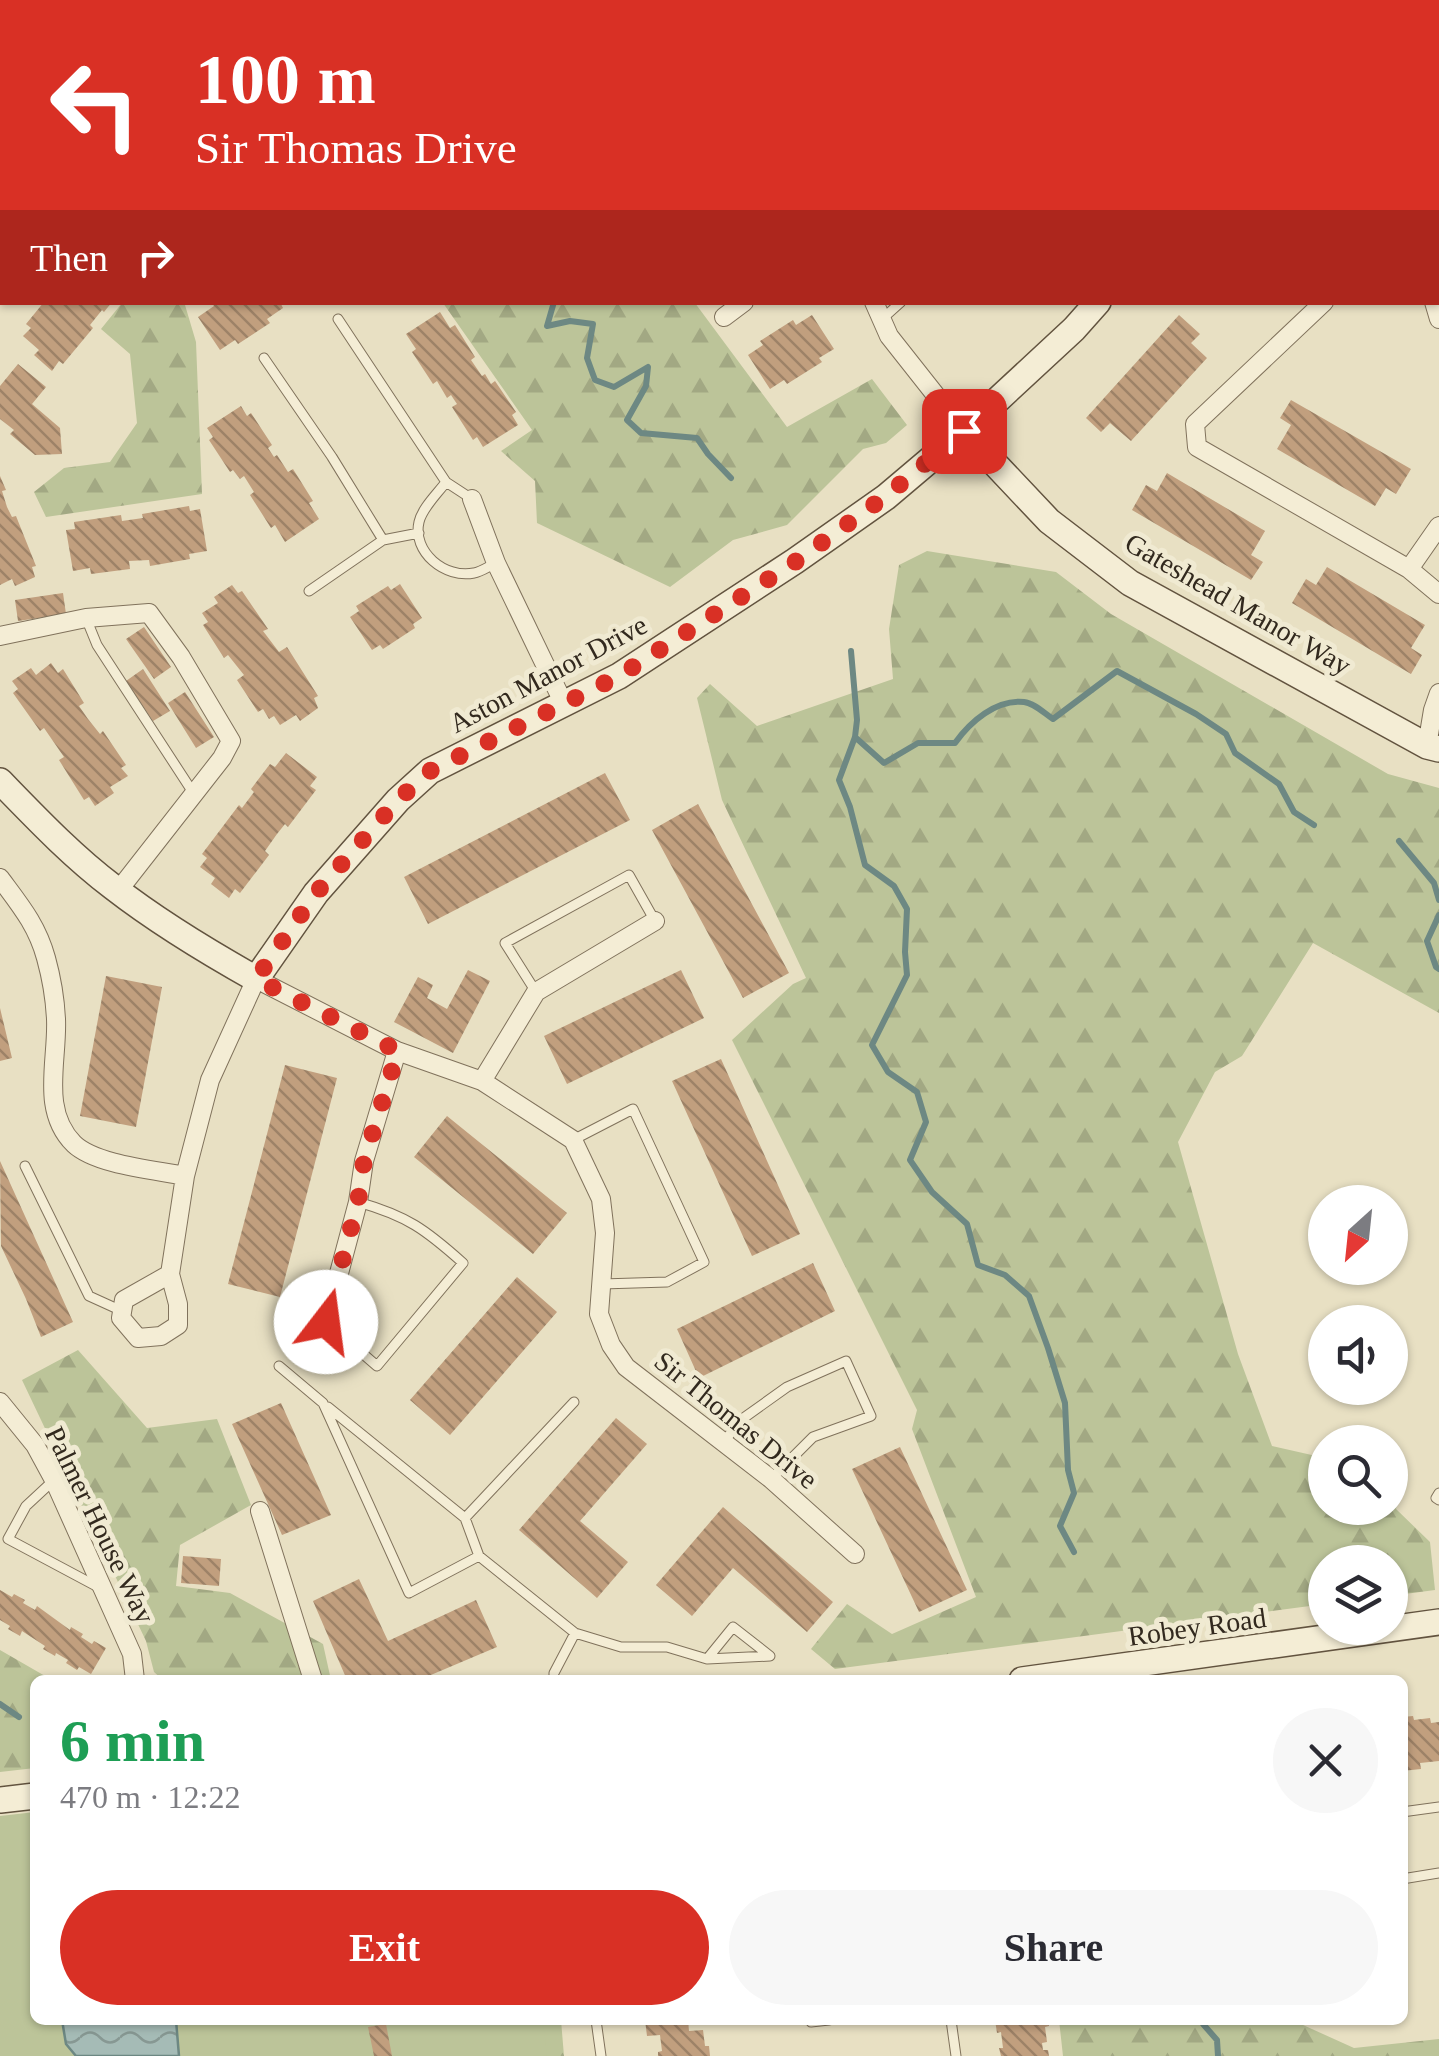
<!DOCTYPE html>
<html lang="en">
<head>
<meta charset="utf-8">
<style>
	:root { --surface:#fff; --page:#f7f7f7; --text:#2b2b33; --muted:#7c7c81; --accent:#d93025 }
	body { margin:0; font-family:Georgia,serif; background:var(--page); color:var(--text); height:100vh; display:flex; flex-direction:column; font-size:38px; white-space:nowrap }
	* { box-sizing:border-box; margin:0 }
	p { font-size:32px; color:var(--muted) }
	.icon { flex:none; width:55px; height:55px; fill:none; stroke:currentColor; stroke-width:2; stroke-linecap:round; stroke-linejoin:round }
	.map { position:relative; flex:1; overflow:hidden }
	.side { position:absolute; left:30px; top:1675px; width:1378px; height:350px; display:flex; flex-direction:column; background:var(--surface); border-radius:15px; box-shadow:0 2px 8px #0004 }
	.side>* { flex:none }
	.hud { position:absolute; left:0px; top:0px; width:1440px; height:305px; box-shadow:0 2px 8px #0004; background:#d93025; color:#fff; overflow:hidden }
	.needle { width:65px; rotate:207deg }
	.buttons { position:absolute; left:1308px; top:1185px; display:grid; gap:20px }
	.buttons a { display:grid; place-items:center; width:100px; height:100px; border-radius:50%; background:var(--surface); box-shadow:0 2px 8px #0004; font-size:50px }
	.pin { position:absolute; display:grid; place-items:center; width:85px; height:85px; color:#fff; margin:-42px; border-radius:20px; box-shadow:0 5px 15px #0006 }
	.me { position:absolute; width:110px; margin:-55px; rotate:15deg; stroke-linejoin:round; filter:drop-shadow(0 0 8px #0008) }
	.turn { display:flex; align-items:center; gap:35px; height:210px; padding:0 30px; font-size:45px }
	.turn .icon { width:130px; height:130px; stroke-width:2.5 }
	.turn b { display:block; font-size:70px; line-height:85px }
	.then { display:flex; align-items:center; height:95px; padding:0 30px; background:#0003; gap:20px; font-size:38px }
	.round { display:grid; place-items:center; flex:none; width:105px; height:105px; border-radius:52px; background:var(--page) }
	.overview { display:flex; align-items:center; justify-content:space-between; height:170px; padding:0 30px }
	h1 { font-size:60px; font-weight:800; line-height:75px; color:#1e9e55 }
	.primary-button { display:flex; gap:20px; margin-top:auto; padding:20px 30px }
	.primary-button a { flex:1; height:115px; border-radius:60px; background:var(--accent); color:#fff; font-size:40px; font-weight:800; line-height:115px; text-align:center }
	.primary-button a+a { background:var(--page); color:var(--text) }
	.map>svg:first-child { display:block }
	.forest { fill:url(#forest-firs) }
	.green { fill:#bcc499 }
	.water { fill:url(#water-waves); stroke:#6d8883; stroke-width:2.5 }
	.lines { fill:none; stroke-linecap:round; stroke-linejoin:round }
	.stream { stroke:#6d8883; stroke-width:6 }
	.building { fill:url(#building-back-hatch) }
	.lane-casing { stroke:#80725c; stroke-width:11 }
	.street-casing { stroke:#80725c; stroke-width:20 }
	.secondary-casing { stroke:#62533f; stroke-width:28 }
	.lane { stroke:#f4edd5; stroke-width:9 }
	.street { stroke:#f4edd5; stroke-width:18 }
	.secondary { stroke:#f4edd5; stroke-width:25 }
	.route { stroke:#d93025; stroke-width:18; stroke-dasharray:0 32.4 }
	.labels { text-anchor:middle; dominant-baseline:central; stroke-width:10; stroke-linejoin:round; paint-order:stroke }
	.street-label { font-size:28px; fill:#32291e; stroke:#f0ead2 }
</style>
</head>
<body>
<div class="map">
<svg width="1439" height="2056" viewBox="0 0 1439 2056">
	<defs>
		<pattern id="forest-firs" width="22" height="20" patternUnits="userSpaceOnUse" patternTransform="scale(2.5)"><rect width="22" height="20" fill="#bcc499"/><path d="M5 1l3.5 6h-7zM16 11l3.5 6h-7z" fill="#a2a883"/></pattern>
		<pattern id="water-waves" width="16" height="10" patternUnits="userSpaceOnUse" patternTransform="scale(2.5)"><rect width="16" height="10" fill="#a5bbb6"/><path d="M0 5q4-4 8 0t8 0" fill="none" stroke="#879893"/></pattern>
		<pattern id="building-back-hatch" width="6" height="6" patternUnits="userSpaceOnUse" patternTransform="scale(2.5)"><rect width="6" height="6" fill="#c19f7e"/><path d="M-1 5l2 2M0 0l6 6M5-1l2 2" fill="none" stroke="#9d8267"/></pattern>
	</defs>
	<rect width="100%" height="100%" fill="#e8e0c3"/>
	<path class="forest" d="M122,303h67l-4,2 11,37 6,152 -156,23 -12,-25 30,-24 46,-6 27,-39 -7,-69 -29,-25z
		M443,303h252l92,124 85,-48 35,46 -21,18 -23,6 -76,76 -54,15 -63,47 -133,-64 -2,-42 -34,-30 31,-21z
		M927,551l129,21 55,42 277,160 51,14v225l-126,-70 -71,113 -27,16 -37,70 60,212 34,92 53,12v50h65v-35l13,3 -7,33 34,33 5,48 -45,6v-34h-65v42l-490,65 -24,-20 36,-45 45,30 84,-37 -64,-168 5,-19 -185,-370 61,-56 13,-6 -84,-178 -25,-102 13,-14 47,42 136,-47 -4,-50 10,-64z
		M78,1350l69,78 70,-9 34,86 -71,40 -4,41 54,7 93,51 8,36h-168l-9,-8 -8,-31 -124,-261z
		M0,1650l52,30h-17v88l-35,4z
		M501,2020h60l3,36h-52z
		M1059,2020h233l62,28 85,-9v17h-376z"/>
	<path class="green" d="M35,1812v208h508l4,36h-547v-240z"/>
	<path class="water" d="M169,0h185l2,2h-186z
		M62,2020h114l3,36h-103l-10,-12z"/>
	<g class="lines">
		<path class="stream" d="M554,302l-7,24 23,-5 23,3 -6,34 8,22 19,7 34,-20 -2,19 -19,34 14,13 56,5 11,16 23,24
			M851,651l6,69 -2,17 -16,43 11,27 15,58 29,21 13,23 -2,43 2,23 -35,70 16,27 29,20 9,30 -16,38 22,32 35,32 11,41 27,10 24,21 19,52 17,55 3,67 6,23 -14,33 14,26
			M855,737l29,26 34,-20h37c15,-21 41,-44 69,-41 10,1 20,11 29,17l64,-48 79,43 30,20 9,19 44,31 15,28 20,13
			M1399,841l35,42 5,17
			M1439,915l-12,26 9,26 3,2
			M0,1704l19,13
			M1203,2020v4l14,16 1,16"/>
	</g>
	<path class="building" d="M44,302h68l-8,10 -2,-2 -12,15 3,3 -30,36 -4,-3 -7,10 -18,-16 5,-5 -16,-14 8,-8 -5,-4z
		M211,302h69l3,6 -16,11 3,4 -32,21 -3,-4 -15,10 -22,-33 16,-11z
		M440,312l10,16 5,-3 20,32 -4,3 11,16 3,-2 6,10 4,-3 21,31 -4,3 6,10 -35,22 -6,-10 -4,3 -21,-33 5,-3 -6,-9 -4,3 -10,-17 -4,3 -21,-32 4,-3 -10,-15z
		M812,315l22,34 -15,9 3,4 -35,22 -3,-4 -14,9 -22,-34 15,-10 -3,-4 33,-21 3,5z
		M1179,315l21,19 -9,9 16,15 -76,83 -21,-18 -9,9 -15,-14z
		M18,364l28,23 -14,17 28,24 2,26 -27,1 -25,-21 4,-4 -14,-11v-33z
		M1291,400l120,69 -15,25 -10,-6 -11,18 -98,-57 14,-24 -11,-7z
		M241,406l6,10 4,-3 21,32 -4,3 6,9 3,-2 11,17 5,-3 20,32 -4,2 10,16 -34,23 -10,-17 -4,3 -21,-33 4,-3 -10,-16 -4,3 -7,-9 -3,2 -21,-32 4,-3 -6,-9z
		M1167,473l98,58 -14,24 12,7 -12,18 -119,-70 14,-25 11,6z
		M0,476l6,14 -4,1 5,16 5,10 4,-1 20,50 -4,1 3,10 -20,9 -3,-7 -12,6z
		M189,506l1,5 10,-2 7,42 -18,3 1,5 -40,7 -1,-6 -20,1 1,8 -39,5 -1,-6 -17,3 -7,-41 9,-1 -1,-7 47,-7 1,6 21,-3 -1,-4z
		M1327,567l98,58 -14,23 11,7 -11,19 -119,-71 14,-24 10,6z
		M400,584l22,34 -9,6 2,4 -32,21 -3,-4 -8,5 -22,-33 9,-6 -3,-5 32,-20 3,4z
		M232,585l6,8 4,-2 26,38 -5,2 16,21 8,-5 31,49 -4,2 4,10 -18,13 -4,-6 -16,10 -6,-9 -5,3 -6,-10 -5,3 -21,-32 7,-5 -16,-20 -4,3 -21,-33 5,-3 -6,-9 16,-10 -4,-6z
		M63,593l3,21 -48,7 -3,-21z
		M144,627l27,40 -17,12 -28,-40z
		M51,663l7,10 5,-4 21,34 -5,3 9,13 12,15 3,-3 23,34 -5,3 7,8 -18,11 4,6 -19,13 -6,-9 -5,3 -25,-40 5,-3 -20,-29 -4,3 -27,-38 5,-4 -6,-8 19,-13 5,7z
		M143,669l27,42 -17,10 -27,-40z
		M185,692l29,45 -18,11 -28,-45z
		M286,753l31,24 -7,9 6,4 -28,37 -3,-3 -8,10 -12,17 4,4 -29,38 -5,-4 -6,9 -18,-14 4,-6 -15,-11 7,-9 -5,-4 37,-49 3,3 12,-16 -3,-3 19,-25 5,3z
		M605,773l25,47 -202,104 -24,-47z
		M698,804l91,169 -46,25 -91,-168z
		M468,970l22,11 -37,72 -59,-31 24,-45 15,8 -6,13 20,11z
		M681,970l23,48 -137,66 -23,-48z
		M106,976l56,11 -26,140 -56,-11z
		M0,1008l12,50 -12,3z
		M721,1059l79,175 -48,22 -80,-175z
		M285,1065l52,13 -57,219 -52,-13z
		M447,1116l120,97 -34,41 -119,-97z
		M0,1161l73,161 -32,15 -15,-38 -25,-53z
		M813,1263l22,48 -136,67 -22,-49z
		M517,1277l40,35 -107,123 -40,-35z
		M281,1403l50,112 -49,20 -50,-111z
		M616,1418l31,26 -67,77 48,41 -31,36 -78,-68z
		M900,1447l67,143 -48,22 -67,-143z
		M723,1507l110,95 -26,30 -74,-64 -41,48 -36,-31z
		M183,1556l38,3 -2,27 -38,-3z
		M359,1579l29,62 88,-41 21,47 -78,33h-72l-34,-79z
		M0,1590l12,7 2,-3 11,6 -2,3 12,7 2,-4 33,24 1,-3 12,7 -2,3 11,7 2,-3 12,7 -15,26 -12,-7 -2,3 -11,-7 2,-3 -12,-7 -1,3 -12,-7 2,-3 -23,-15 -2,5 -12,-7 2,-3 -10,-6z
		M1413,1716l1,4 16,-2 1,5 8,-1v39l-19,2 1,6 -19,2v-54z
		M645,2020h43l1,11 14,-1 2,16h4l1,10h-52v-4l4,-1 -2,-16 -13,1z
		M995,2020h53l1,6 -4,1 2,15 -5,1 1,7h5l1,6h-48l-2,-8h4l-2,-16 -4,1z
		M386,2024l6,32h-18l-6,-29z"/>
	<g class="lines">
		<defs>
			<path id="lane" d="M930,0l2,2
				M1054,0l2,2
				M1109,0l2,2
				M727,2l4,-2
				M0,205l2,-3
				M338,319l108,163 26,17
				M881,320l20,-18
				M264,358l68,99 51,83
				M446,482c-8,11 -24,26 -27,40 -7,30 26,57 55,51 7,-1 15,-7 22,-10
				M309,591l74,-51 36,-7
				M86,618l11,27 97,149
				M536,992l-31,-49 124,-68 26,46
				M573,1140l60,-31 71,153 -37,20 -65,2
				M25,1166l64,130 33,15
				M326,1322l51,44 86,-103c-38,-34 -56,-47 -105,-61
				M279,1366l44,37 86,190 70,-37 96,77 46,14h46l40,12 63,-3 -37,-29 -26,32
				M328,1407l137,111 14,38
				M723,1442l22,-25 42,-30 59,-26 25,55 -58,21 -42,42
				M54,1480l-28,26 -18,33 90,48
				M1439,1493l-3,5 3,2
				M465,1518l109,-116
				M554,1680v-7l21,-40
				M1402,1812l37,-5
				M1402,1879l37,-6
				M596,2020l5,36
				M811,2020v2l18,-2
				M951,2020l5,36"/>
			<path id="street" d="M1011,2l2,-2
				M0,292l2,-3
				M874,302l15,34 75,95
				M1324,302l-129,122 2,23 212,122 30,25
				M1434,302l5,17
				M724,317l20,-15
				M472,499l24,64 67,139
				M1409,569l30,-43
				M0,636l86,-18 63,-5 32,44 50,84 -9,17 -104,133
				M1427,746l6,-36 6,-17
				M0,878c20,27 37,47 46,80 5,18 9,41 10,61 2,42 -16,91 18,125 22,21 82,26 111,32
				M482,1081l54,-89 119,-71
				M170,1274l8,30v21l-17,11 -23,2 -17,-20 3,-18 46,-26 15,-98 25,-96 46,-101 141,72 85,30 91,59 28,59 4,34 -6,81 12,31 15,22 145,112 84,75
				M326,1322l32,-120 6,-41 33,-110
				M0,1402l35,43 19,35 78,174 3,26
				M260,1511l53,169"/>
			<path id="secondary" d="M19,2l2,-2
				M0,36l2,-4
				M1438,53h1
				M964,431l85,90 81,62 297,163 12,3
				M0,781c36,37 72,75 113,106 45,35 93,64 143,92l60,-86 82,-93 32,-29 189,-95 176,-115 91,-64 78,-66 110,-102 24,-27
				M1022,1680l417,-58
				M0,1800l35,-4"/>
		</defs>
		<use href="#lane" class="lane-casing"/>
		<use href="#street" class="street-casing"/>
		<use href="#secondary" class="secondary-casing"/>
		<use href="#lane" class="lane"/>
		<use href="#street" class="street"/>
		<use href="#secondary" class="secondary"/>
	</g>
	<g class="lines">
		<path class="route" d="M326,1322l32,-120 6,-41 34,-110 -142,-72 60,-86 82,-93 32,-29 189,-95 176,-114 91,-66 78,-65"/>
	</g>
	<g class="labels">
		<g class="street-label">
			<text transform="translate(1238 604) rotate(30)">Gateshead Manor Way</text>
			<text transform="translate(548 674) rotate(-28)">Aston Manor Drive</text>
			<text transform="translate(736 1420) rotate(39)">Sir Thomas Drive</text>
			<text transform="translate(100 1525) rotate(64)">Palmer House Way</text>
			<text transform="translate(1197 1627) rotate(-8)">Robey Road</text>
		</g>
	</g>
</svg>
<div class="buttons">
<a><svg class="needle" viewBox="-14 -14 28 28"><path d="M0-13l5 13h-10z" fill="#e53935"/><path d="M0 13l5-13h-10z" fill="#7c7c81"/></svg></a>
<a><svg class="icon" aria-label="sound" viewBox="0 0 24 24"><path d="M4 9h4l5-4v14l-5-4H4zM17 9q2 3 0 6"/></svg></a>
<a><svg class="icon" aria-label="search" viewBox="0 0 24 24"><circle cx="10" cy="10" r="6"/><path d="M15 15l6 6"/></svg></a>
<a><svg class="icon" aria-label="layers" viewBox="0 0 24 24"><path d="M12 4l9 5-9 5-9-5zM3 14l9 5 9-5"/></svg></a>
</div>
<div class="pin" style="left:964px;top:431px;background:#d93025"><svg class="icon" aria-label="arrive" viewBox="0 0 24 24"><path d="M6 21V4h12l-3 4 3 4H6"/></svg></div>
<svg class="me" style="left:326px;top:1322px" viewBox="-20 -20 40 40"><circle r="19" fill="#fff"/><path d="M0-13L10 11 0 6-10 11z" fill="#d93025"/></svg>
<div class="hud">
<div class="turn"><svg class="icon" aria-label="left" viewBox="0 0 24 24"><path d="M17 20v-9H6M10 6l-5 5 5 5"/></svg><div><b>100 m</b>Sir Thomas Drive</div></div>
<div class="then">Then<svg class="icon" aria-label="right" viewBox="0 0 24 24"><path d="M7 20v-9h11M14 6l5 5-5 5"/></svg></div>
</div>
<section class="side">
<div class="overview"><div><h1>6 min</h1><p>470 m · 12:22</p></div><a class="round"><svg class="icon" aria-label="close" viewBox="0 0 24 24"><path d="M6 6l12 12M18 6L6 18"/></svg></a></div>
<div class="primary-button"><a>Exit</a><a>Share</a></div>
</section>
</div>
</body>
</html>
